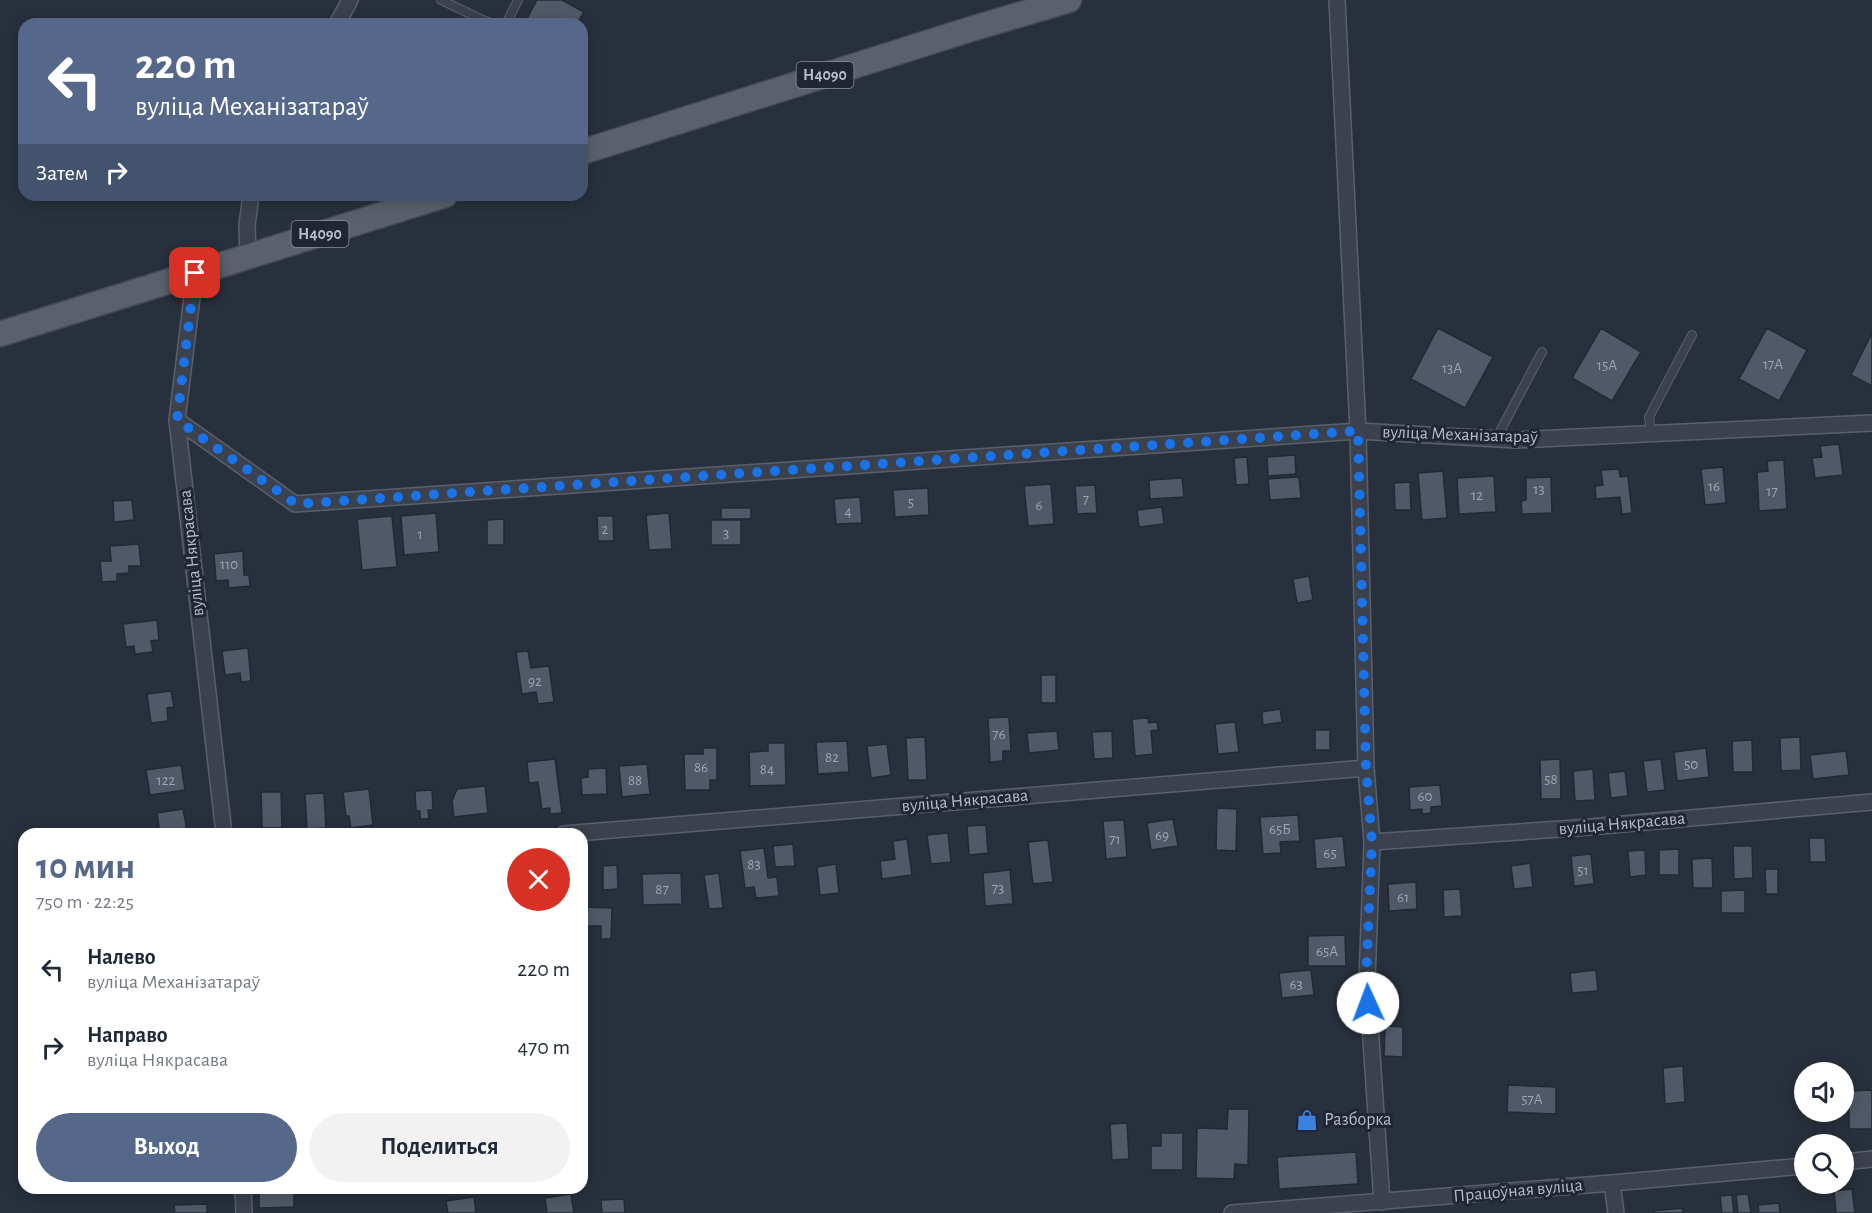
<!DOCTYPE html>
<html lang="ru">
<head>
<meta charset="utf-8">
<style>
	:root { --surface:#fff; --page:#f2f2f3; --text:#1f2937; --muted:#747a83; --accent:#556889 }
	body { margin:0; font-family:"Alegreya Sans",sans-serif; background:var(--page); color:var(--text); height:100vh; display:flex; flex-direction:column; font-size:22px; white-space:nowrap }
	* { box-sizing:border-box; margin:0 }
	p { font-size:20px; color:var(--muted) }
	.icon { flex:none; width:33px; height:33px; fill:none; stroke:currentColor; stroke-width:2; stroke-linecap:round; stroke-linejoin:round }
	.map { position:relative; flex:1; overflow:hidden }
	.details { position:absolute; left:18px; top:828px; width:570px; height:366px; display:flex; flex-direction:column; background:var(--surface); border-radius:18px; box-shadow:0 3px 15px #0003 }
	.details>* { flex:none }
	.guide { position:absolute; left:18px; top:18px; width:570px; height:183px; border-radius:18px; box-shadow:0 3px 15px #0003; background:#556889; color:#fff; overflow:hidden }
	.fabs { position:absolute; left:1794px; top:1062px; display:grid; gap:12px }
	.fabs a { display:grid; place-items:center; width:60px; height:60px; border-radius:50%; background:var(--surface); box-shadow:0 3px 15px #0003; font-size:30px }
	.pin { position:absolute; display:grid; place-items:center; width:51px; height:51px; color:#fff; margin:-26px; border-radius:12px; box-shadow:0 3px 9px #0006 }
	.me { position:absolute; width:66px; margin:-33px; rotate:358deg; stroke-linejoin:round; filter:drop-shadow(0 0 4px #0008) }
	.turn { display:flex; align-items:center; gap:21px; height:126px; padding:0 18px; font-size:27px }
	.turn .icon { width:78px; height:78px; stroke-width:2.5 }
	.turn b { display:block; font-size:42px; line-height:51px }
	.then { display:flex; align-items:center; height:57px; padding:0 18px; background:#0003; gap:12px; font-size:22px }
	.round { display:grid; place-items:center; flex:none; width:63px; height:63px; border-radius:32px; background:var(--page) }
	.overview { display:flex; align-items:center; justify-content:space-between; height:102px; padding:0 18px }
	h1 { font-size:36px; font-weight:600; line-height:45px; color:var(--accent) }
	.button { display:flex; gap:12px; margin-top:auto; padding:12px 18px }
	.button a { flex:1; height:69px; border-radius:36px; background:var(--accent); color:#fff; font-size:24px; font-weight:600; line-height:69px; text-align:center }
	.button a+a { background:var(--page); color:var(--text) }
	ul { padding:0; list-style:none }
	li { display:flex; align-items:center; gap:18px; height:78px; padding:0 18px }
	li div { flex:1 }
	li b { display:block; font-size:22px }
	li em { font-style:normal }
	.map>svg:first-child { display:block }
	.building { fill:#515968; stroke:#222934; stroke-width:1.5 }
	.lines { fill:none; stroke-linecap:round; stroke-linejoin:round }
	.service-casing { stroke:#59606b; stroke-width:10 }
	.minor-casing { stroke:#59606b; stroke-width:18 }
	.primary-casing { stroke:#454b56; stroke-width:27 }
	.service { stroke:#3b424d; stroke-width:8 }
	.minor { stroke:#3b424d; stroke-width:15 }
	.primary { stroke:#5a616d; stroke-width:24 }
	.route { stroke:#1a73e8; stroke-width:10; stroke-dasharray:0 18 }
	.labels { text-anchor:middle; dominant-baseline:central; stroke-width:6; stroke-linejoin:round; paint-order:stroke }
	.number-label { font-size:15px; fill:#9ea4b0 }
	.shield { fill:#202732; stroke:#8a909b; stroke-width:1.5 }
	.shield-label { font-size:16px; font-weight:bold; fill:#b8bdc8 }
	.street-label { font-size:18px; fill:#b8bdc8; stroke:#202732 }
	.poi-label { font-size:18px; fill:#b8bdc8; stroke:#202732; text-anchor:start }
</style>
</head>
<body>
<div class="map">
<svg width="1872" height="1213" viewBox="0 0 1872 1213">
	<rect width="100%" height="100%" fill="#28303d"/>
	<path class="building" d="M537,0h25l22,12 -7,12h-53z
		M1438,328l55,29 -28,51 -54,-29z
		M1601,328l40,24 -29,49 -40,-23z
		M1767,328l40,22 -28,51 -40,-22z
		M1872,333v53l-21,-11z
		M1839,444l4,31 -28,3 -3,-20 10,-1 -2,-11z
		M1295,455l1,19 -28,2 -1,-19z
		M1247,457l2,27 -13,1 -2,-27z
		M1784,460l3,49 -28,2 -2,-39 11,-1 -1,-10z
		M1723,467l3,36 -21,2 -4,-36z
		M1619,469l1,8 8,-1 4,37 -10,1 -2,-17 -24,2 -1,-13 8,-1 -2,-15z
		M1443,471l4,47 -25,2 -4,-47z
		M1494,476l2,36 -37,2 -2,-36z
		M1299,477l2,21 -31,2 -2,-21z
		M1551,477l1,36 -30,1 -1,-13 5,-1v-22z
		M1182,478l2,19 -34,2 -1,-19z
		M1410,482l1,28h-16l-1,-27z
		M1051,484l3,40 -26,2 -4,-40z
		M1095,485l2,28 -20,1 -2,-28z
		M928,488l1,27 -34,2 -2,-27z
		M860,497l2,26 -26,1 -2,-25z
		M132,500l2,20 -20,2 -1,-21z
		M1162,507l2,17 -25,3 -2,-17z
		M721,508h30v11h-30z
		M436,513l3,39 -35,3 -3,-39z
		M669,513l3,36 -23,1 -3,-35z
		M392,516l5,51 -35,3 -5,-51z
		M597,516h16l1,25h-16z
		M504,519v26h-17v-25z
		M711,520h30v25h-30z
		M139,544l2,22h-12v7l-12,1v7l-15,1 -2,-21h11l-1,-15z
		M243,551l1,24h5l1,11 -21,2 -1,-8 -12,1 -2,-27z
		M1309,576l4,24 -16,3 -4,-24z
		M157,620l2,20 -8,1 2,11 -18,2 -1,-8 -8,1 -3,-23z
		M248,648l3,33 -10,1 -1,-9 -15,2 -3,-24z
		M528,651l3,17 18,-2 5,36 -16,2 -2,-12 -14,2 -6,-42z
		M1041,675h15v28h-15z
		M171,691l3,16 -7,1 1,13 -17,2 -4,-29z
		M1280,709l2,13 -19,3 -1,-13z
		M1009,717l2,34h-8v10l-13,1 -2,-44z
		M1148,718l1,5 8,-1 1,8 -7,1 2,23 -18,2 -3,-37z
		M1235,722l4,30 -21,2 -3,-30z
		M1315,730h15v20h-15z
		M1057,731l2,19 -30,3 -2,-20z
		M1112,731l1,27 -19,1 -2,-27z
		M925,737l2,43h-19l-2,-42z
		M1800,737l1,33 -20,1 -1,-33z
		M1752,740l1,32h-20l-1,-31z
		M847,741l2,31 -31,2 -2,-32z
		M768,743h17l1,42 -36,1 -1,-34 19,-1z
		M887,744l4,31 -20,3 -4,-32z
		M703,748h14v32h-7v10h-25l-1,-36h19z
		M1706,748l3,29 -32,4 -3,-29z
		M1846,751l3,24 -36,4 -3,-24z
		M555,759l7,54 -12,1v-6l-8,1 -4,-27 -9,1 -2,-21z
		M1560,759l1,40h-20l-1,-39z
		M1661,759l4,31 -18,2 -4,-31z
		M647,764l3,30 -28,3 -3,-31z
		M181,765l4,25 -35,5 -4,-25z
		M606,768l1,26 -25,1 -1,-17 7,-1v-8z
		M1593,769l2,31 -20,1 -2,-30z
		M1625,771l3,25 -17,2 -3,-25z
		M1440,785l2,21 -11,1v6l-9,1v-5l-12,1 -1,-23z
		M485,786l3,27 -34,4 -2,-16 5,-12z
		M369,789l4,36 -22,3 -2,-12h-3l-3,-24z
		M432,790l1,20h-5l1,9h-9v-8h-4l-1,-20z
		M261,792h20l1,36h-20z
		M324,793l2,35 -19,1 -2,-35z
		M1217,808l20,1 -1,42 -20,-1z
		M183,809l4,21 -15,2 1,2h-13l-3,-21z
		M1298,815l2,26 -20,1 1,11 -18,1 -3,-37z
		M1173,819l5,27 -27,4 -4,-27z
		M1124,820l3,37 -21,2 -3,-38z
		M986,825l2,28 -19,2 -2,-29z
		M948,833l3,29 -20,2 -4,-29z
		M1343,836l3,31 -30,2 -2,-30z
		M1809,838h16l1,24h-16z
		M907,839l5,36 -30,4 -2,-18 15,-2 -2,-18z
		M1048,840l5,42 -20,2 -5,-42z
		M793,844l2,22 -20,1 -2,-21z
		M1733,846h19l1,32 -19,1z
		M764,848l4,30 9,-1 2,19 -23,2 -2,-11 -9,1 -5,-37z
		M1679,849v26h-20v-25z
		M1645,850l1,25 -16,2 -2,-26z
		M1591,854l3,30 -20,2 -3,-30z
		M1712,858l1,30h-20l-1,-29z
		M1530,863l3,24 -19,2 -3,-23z
		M836,864l3,29 -19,2 -3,-28z
		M617,865l1,24 -15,1v-24z
		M1765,869h13v25h-12z
		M1010,870l3,34 -28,2 -2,-33z
		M681,873l1,31 -39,1 -1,-31z
		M719,873l4,35 -14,1 -5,-34z
		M1416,882l1,27 -28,2 -1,-27z
		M1460,889l2,27 -18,1 -1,-27z
		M1745,890v23h-24v-22z
		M583,907l29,1 -1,31h-10v-13h-19z
		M1345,935l1,31h-38v-30z
		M1311,970l3,25 -32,3 -3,-25z
		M1596,970l2,21 -26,2 -2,-20z
		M1385,1026l18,1v30l-19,-1z
		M1683,1066l2,36 -20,2 -2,-36z
		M1508,1085l48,2v27l-49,-2z
		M1872,1090v39h-23v-38z
		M1228,1109h21l-1,56 -13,-1 -1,15 -38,-1 1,-50 30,1z
		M1127,1123l2,36 -17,1 -2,-36z
		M1161,1133h22v37h-32v-24h10z
		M1356,1152l2,32 -79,5 -2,-32z
		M259,1189h35v18l-35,1z
		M1852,1189l3,24h-19l-2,-22z
		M571,1194l3,19h-27l-2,-15z
		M1748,1194l3,19h-13l-2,-18z
		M1732,1195l2,18h-12l-2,-17z
		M474,1197l2,16h-28l-2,-12z
		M624,1199l1,14h-23l-1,-13z
		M1779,1203l1,10h-21l-1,-8z
		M207,1204v9h-32l-1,-8z
		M1682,1208l1,5h-30v-2z"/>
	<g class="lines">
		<defs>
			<path id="service" d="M441,0l42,20 -2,4
				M483,20l10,4
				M506,24l12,-24
				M1651,434l-2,-17 43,-82
				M1496,439l46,-87"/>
			<path id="minor" d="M1337,0l21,431 8,337 6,74 -5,139 15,221
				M337,24l13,-24
				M248,257l-1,-32 4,-30
				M195,273l-18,147 47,414
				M177,420l118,84 1063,-73 158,9 356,-17
				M564,834l802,-66
				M1372,842l218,-15 282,-25
				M1844,1162l28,-3
				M1612,1183l4,30
				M243,1188l1,25
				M1232,1213l380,-30 192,-17"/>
			<path id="primary" d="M582,152l389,-123 98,-29
				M0,334l445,-139"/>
		</defs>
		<use href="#service" class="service-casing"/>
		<use href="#minor" class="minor-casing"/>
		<use href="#primary" class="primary-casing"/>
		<use href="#service" class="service"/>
		<use href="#minor" class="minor"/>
		<use href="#primary" class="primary"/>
	</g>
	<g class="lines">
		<path class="route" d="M195,273l-18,147 119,84 1062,-73 8,337 6,74 -6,139 2,22"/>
	</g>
	<defs>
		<symbol id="shop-bare" viewBox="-9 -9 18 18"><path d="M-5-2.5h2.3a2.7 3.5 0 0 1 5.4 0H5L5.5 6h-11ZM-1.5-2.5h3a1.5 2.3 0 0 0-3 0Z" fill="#3f7fe0" stroke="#202732" stroke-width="2.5" paint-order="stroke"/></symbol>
	</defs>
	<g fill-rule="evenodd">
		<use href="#shop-bare" x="1292" y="1105" width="30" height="30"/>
	</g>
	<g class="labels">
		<g class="number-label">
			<text x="1773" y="364">17А</text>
			<text x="1607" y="365">15А</text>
			<text x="1452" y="368">13А</text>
			<text x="1714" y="486">16</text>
			<text x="1539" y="489">13</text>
			<text x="1772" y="491">17</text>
			<text x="1477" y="495">12</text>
			<text x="1086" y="499">7</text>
			<text x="911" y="502">5</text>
			<text x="1039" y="505">6</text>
			<text x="848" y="511">4</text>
			<text x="605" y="529">2</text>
			<text x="726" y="533">3</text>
			<text x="420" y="534">1</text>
			<text x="229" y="564">110</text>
			<text x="535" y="681">92</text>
			<text x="999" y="734">76</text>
			<text x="832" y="757">82</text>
			<text x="1691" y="764">50</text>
			<text x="701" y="767">86</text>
			<text x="767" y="769">84</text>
			<text x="1551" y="779">58</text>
			<text x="166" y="780">122</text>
			<text x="635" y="780">88</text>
			<text x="1425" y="796">60</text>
			<text x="1280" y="829">65Б</text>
			<text x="1162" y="835">69</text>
			<text x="1115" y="839">71</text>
			<text x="1330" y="853">65</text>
			<text x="754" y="864">83</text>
			<text x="1583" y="870">51</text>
			<text x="998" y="888">73</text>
			<text x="662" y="889">87</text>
			<text x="1403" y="897">61</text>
			<text x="1327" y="951">65А</text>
			<text x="1296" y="984">63</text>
			<text x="1532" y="1099">57А</text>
		</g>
		<g class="shield">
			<rect x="796.5" y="62" width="57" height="26" rx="4.5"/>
			<rect x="291.5" y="221" width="57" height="26" rx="4.5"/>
		</g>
		<g class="shield-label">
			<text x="825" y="75">Н4090</text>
			<text x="320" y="234">Н4090</text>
		</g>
		<g class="street-label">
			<text transform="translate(1460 435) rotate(2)">вуліца Механізатараў</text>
			<text transform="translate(192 553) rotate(-96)">вуліца Някрасава</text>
			<text transform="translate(965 801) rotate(-5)">вуліца Някрасава</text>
			<text transform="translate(1622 824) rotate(-5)">вуліца Някрасава</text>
			<text transform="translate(1518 1191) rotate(-5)">Працоўная вуліца</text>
		</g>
		<g class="poi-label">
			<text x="1324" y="1120">Разборка</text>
		</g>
	</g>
</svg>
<div class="fabs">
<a><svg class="icon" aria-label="sound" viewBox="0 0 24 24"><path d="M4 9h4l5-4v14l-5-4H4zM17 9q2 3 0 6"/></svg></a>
<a><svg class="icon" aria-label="search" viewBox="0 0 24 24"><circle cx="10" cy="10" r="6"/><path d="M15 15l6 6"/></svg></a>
</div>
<div class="pin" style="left:195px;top:273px;background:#d93025"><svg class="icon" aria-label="arrive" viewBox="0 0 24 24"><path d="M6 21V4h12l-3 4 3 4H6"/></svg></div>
<svg class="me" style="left:1368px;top:1003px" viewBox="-20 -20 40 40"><circle r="19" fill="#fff"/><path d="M0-13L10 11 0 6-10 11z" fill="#1a73e8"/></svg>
<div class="guide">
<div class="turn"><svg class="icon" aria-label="left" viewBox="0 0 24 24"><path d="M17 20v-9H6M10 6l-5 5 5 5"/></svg><div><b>220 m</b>вуліца Механізатараў</div></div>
<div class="then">Затем<svg class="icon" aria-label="right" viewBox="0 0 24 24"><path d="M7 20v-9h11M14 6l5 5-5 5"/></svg></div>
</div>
<section class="details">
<div class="overview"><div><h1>10 мин</h1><p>750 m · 22:25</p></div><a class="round" style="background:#d93025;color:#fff"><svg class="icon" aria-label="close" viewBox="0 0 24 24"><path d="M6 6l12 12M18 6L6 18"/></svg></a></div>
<ul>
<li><svg class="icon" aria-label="left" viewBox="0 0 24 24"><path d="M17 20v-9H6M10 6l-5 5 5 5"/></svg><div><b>Налево</b><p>вуліца Механізатараў</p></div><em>220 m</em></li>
<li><svg class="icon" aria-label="right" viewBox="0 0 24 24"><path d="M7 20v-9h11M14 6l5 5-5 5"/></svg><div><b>Направо</b><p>вуліца Някрасава</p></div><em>470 m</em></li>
</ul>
<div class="button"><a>Выход</a><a>Поделиться</a></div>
</section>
</div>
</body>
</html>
